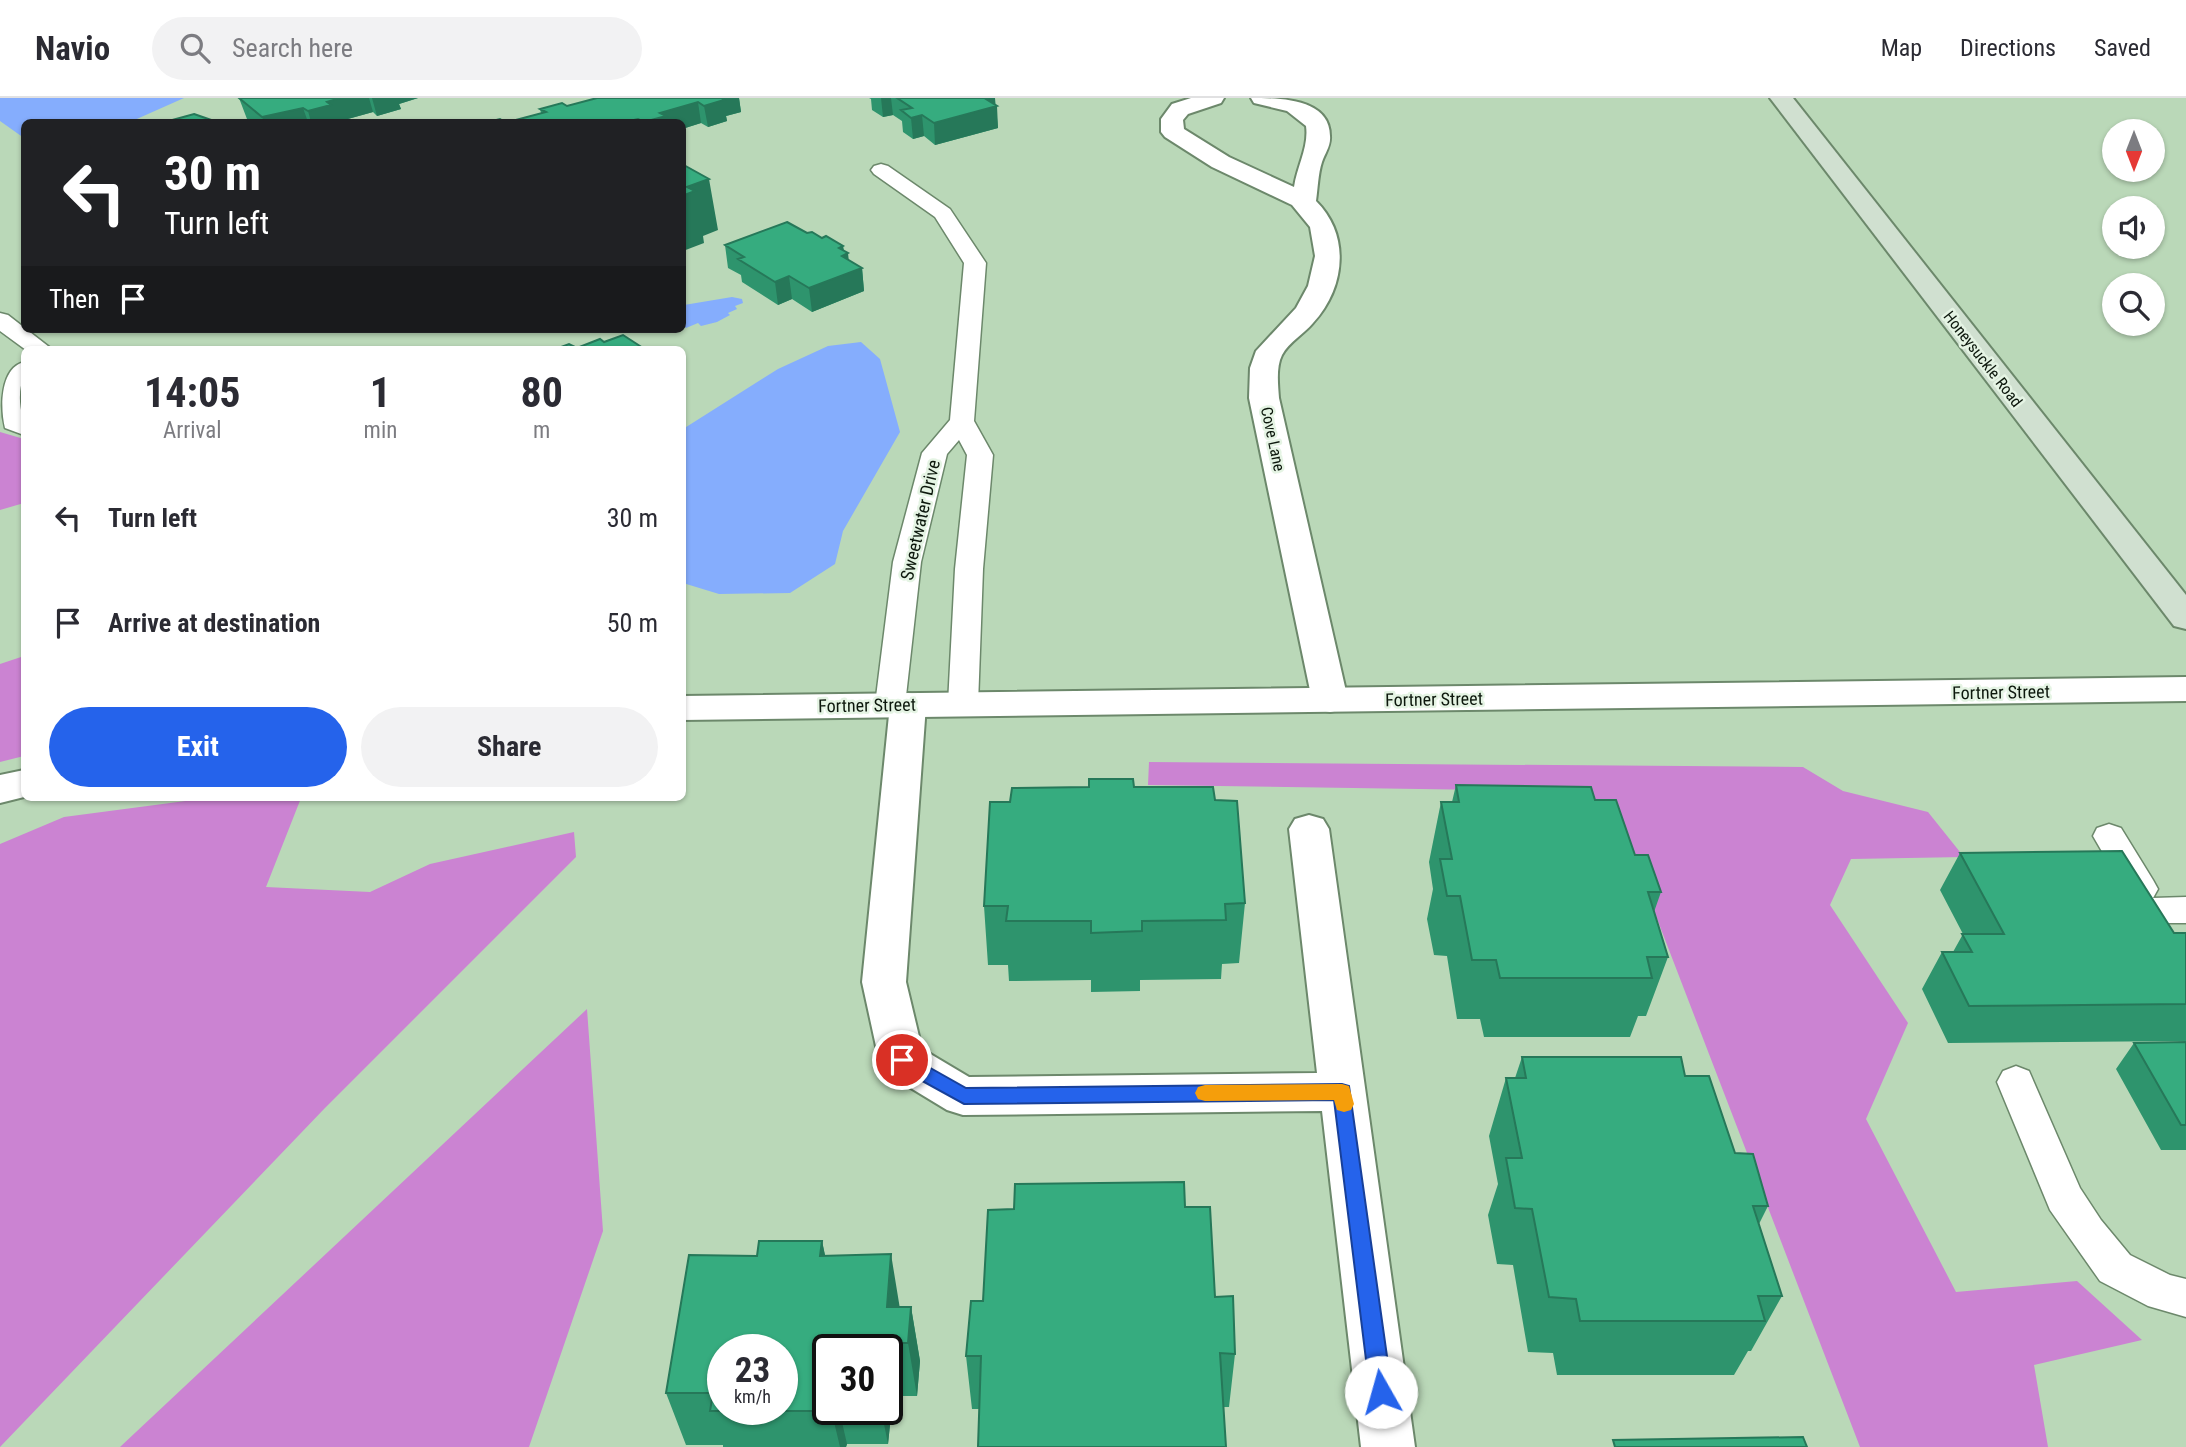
<!DOCTYPE html>
<html lang="en">
<head>
<meta charset="utf-8">
<style>
	:root { --surface:#fff; --page:#f2f2f3; --text:#2b2b33; --muted:#7c7c81; --line:#e1e1e2; --accent:#2563eb }
	body { margin:0; font-family:"Roboto Condensed",sans-serif; background:var(--page); color:var(--text); height:100vh; display:flex; flex-direction:column; font-size:26px; white-space:nowrap }
	* { box-sizing:border-box; margin:0 }
	p { font-size:23px; color:var(--muted) }
	.icon { flex:none; width:38px; height:38px; fill:none; stroke:currentColor; stroke-width:2; stroke-linecap:round; stroke-linejoin:round }
	.map { position:relative; flex:1; overflow:hidden }
	.sheet { position:absolute; left:21px; top:248px; width:665px; height:455px; display:flex; flex-direction:column; background:var(--surface); border-radius:10px; box-shadow:0 2px 5px #0004 }
	.sheet>* { flex:none }
	.banner { position:absolute; left:21px; top:21px; width:665px; height:214px; border-radius:10px; box-shadow:0 2px 5px #0004; background:#202124; color:#fff; overflow:hidden }
	.needle { width:46px; rotate:180deg }
	.tools { position:absolute; left:2102px; top:21px; display:grid; gap:14px }
	.tools a { display:grid; place-items:center; width:63px; height:63px; border-radius:50%; background:var(--surface); box-shadow:0 2px 5px #0004; font-size:35px }
	.speed { position:absolute; left:707px; top:1236px; display:flex; gap:14px; font-size:35px; font-weight:700; text-align:center }
	.speed>* { display:grid; place-content:center; width:91px; height:91px; border-radius:50%; background:var(--surface); box-shadow:0 2px 5px #0004; line-height:1 }
	.speed small { font-size:18px; font-weight:400 }
	.speed .limit { border:4px solid #111; border-radius:10px; background:#fff; color:#111 }
	.pin { position:absolute; display:grid; place-items:center; width:60px; height:60px; color:#fff; margin:-30px; border:4px solid #fff; border-radius:50%; box-shadow:0 2px 7px #0007 }
	.me { position:absolute; width:77px; margin:-38px; rotate:353deg; stroke-linejoin:round; filter:drop-shadow(0 0 5px #0008) }
	.turn { display:flex; align-items:center; gap:24px; height:147px; padding:0 28px; font-size:32px }
	.turn .icon { width:91px; height:91px; stroke-width:2.5 }
	.turn b { display:block; font-size:49px; line-height:60px }
	.then { display:flex; align-items:center; height:66px; padding:0 28px; background:#0003; gap:14px; font-size:26px }
	.eta { display:flex; justify-content:space-evenly; align-items:center; height:119px; text-align:center }
	.eta b { font-size:42px; font-weight:700; line-height:49px }
	.button { display:flex; gap:14px; margin-top:auto; padding:14px 28px }
	.button a { flex:1; height:80px; border-radius:42px; background:var(--accent); color:#fff; font-size:28px; font-weight:700; line-height:80px; text-align:center }
	.button a+a { background:var(--page); color:var(--text) }
	ul { padding:0; list-style:none }
	li { display:flex; align-items:center; gap:21px; height:105px; padding:0 28px }
	li div { flex:1 }
	li b { display:block; font-size:26px }
	li em { font-style:normal }
	header { display:flex; align-items:center; gap:42px; box-sizing:border-box; height:98px; padding:0 35px; background:var(--surface); border-bottom:2px solid var(--line) }
	header strong { font-size:33px }
	nav { display:flex; gap:38px; margin-inline-start:auto; font-size:24px }
	.search { width:490px; height:63px; background:var(--page); display:flex; align-items:center; gap:18px; box-sizing:border-box; padding:0 24px; border-radius:38px; color:var(--muted); font-size:26px }
	.map>svg:first-child { display:block }
	.green { fill:#cb83d2 }
	.water { fill:#85adfd }
	.lines { fill:none; stroke-linecap:round; stroke-linejoin:round }
	.service-casing { stroke:#6c886b; stroke-width:3 }
	.minor-casing { stroke:#6c886b; stroke-width:4 }
	.tertiary-casing { stroke:#6c886b; stroke-width:4 }
	.secondary-casing { stroke:#6c886b; stroke-width:4 }
	.service { fill:#fff; fill-rule:evenodd }
	.minor { fill:#fff; fill-rule:evenodd }
	.tertiary { fill:#fff; fill-rule:evenodd }
	.secondary { fill:#d0e0d0; fill-rule:evenodd }
	.wall { fill:#2e946d; fill-rule:evenodd }
	.shaded-wall { fill:#267859 }
	.building { fill:#36ac7f; stroke:#267859; stroke-width:2; fill-rule:evenodd }
	.route { fill:#2563eb; stroke:#184099; stroke-width:2 }
	.slow { fill:#f59e0b }
	.labels { text-anchor:middle; dominant-baseline:central; stroke-width:5; stroke-linejoin:round; paint-order:stroke }
	.far-street-label { font-size:16px; fill:#0c170c; stroke:#e5f4e4 }
	.street-label { font-size:18px; fill:#0c170c; stroke:#e5f4e4 }
</style>
</head>
<body>
<header>
<strong>Navio</strong>
<div class="search"><svg class="icon" aria-label="search" viewBox="0 0 24 24"><circle cx="10" cy="10" r="6"/><path d="M15 15l6 6"/></svg>Search here</div>
<nav><a>Map</a><a>Directions</a><a>Saved</a></nav>
</header>
<div class="map">
<svg width="2186" height="1349" viewBox="0 0 2186 1349">
	<rect width="100%" height="100%" fill="#bad8b8"/>
	<path class="green" d="M0,334l24,7v64l-24,7z
		M24,558v100l-24,6v-98z
		M1149,664l654,5 40,24 85,21 36,45 -113,2 -21,46 78,118 -42,96 90,173 121,-11 65,59 -108,25 14,82h-188l-244,-635 -130,-22 -338,-5z
		M208,700h93l-35,89 104,5 60,-28 144,-32 2,25 -252,252 -324,338v-603l64,-27z
		M587,911l16,222 -74,216h-409z"/>
	<path class="water" d="M0,0h184l-54,24h-106v16l-24,-17z
		M732,199l10,2 1,4 -8,3 2,3 -9,4 2,2 -13,7 -16,4 -3,-3 -12,5 -3,-3 1,-20z
		M861,244l19,17 20,73 -57,99 -8,33 -45,29 -71,1 -36,-11v-154l95,-60 50,-23z"/>
	<g class="lines">
		<defs>
			<path id="service" d="M881,66l7,2 62,43 36,54 -12,158 19,34 -10,114 -5,135 -4,7 -11,3 -11,-3 -4,-7 7,-135 12,-114 -8,-15 -12,14 -26,108 -16,143 -4,7 -11,3 -11,-3 -4,-7 18,-143 29,-109 28,-33 14,-157 -29,-46 -61,-43 -3,-4 3,-4z
				M0,215l8,2 45,35h-27l-26,-19z
				M24,264c1,12 -4,22 -4,33 -1,14 5,27 4,40l-19,-7c-5,-20 -5,-60 19,-66z
				M2109,726l12,4 32,52 5,9 -5,9 33,-1v26h-31l-12,-4 -5,-9 5,-9 -14,-3 -36,-62 4,-8z
				M2016,968l13,5 51,117 21,32 29,35 40,20 16,4v38l-38,-11 -48,-25 -50,-71 -53,-128 6,-11z"/>
			<path id="minor" d="M1191,0h33l-3,5 -33,11 -5,6 1,9 45,28 65,30c3,-21 15,-40 12,-61l-19,-15 -33,-8 -3,-5c28,0 79,0 79,38 1,10 -5,17 -8,26 -4,12 -4,26 -6,39 35,35 29,87 -3,122 -9,11 -24,19 -31,32 -6,12 -4,29 -3,43l69,302 -5,9 -13,3 -13,-3 -5,-9 -63,-302 1,-30 6,-17 40,-43 12,-22 7,-30 -5,-29 -18,-22 -80,-38 -47,-30 -4,-5v-13l11,-15z
				M908,595l13,3 5,9 -20,277 16,67 47,28 348,-4 -28,-244 6,-10 14,-4 14,4 6,10 86,618h-54l-39,-336 -359,4 -16,-5 -61,-37 -7,-13 -17,-78 28,-277 5,-9z"/>
			<path id="tertiary" d="M2186,579v24l-1504,19v-24z
				M24,672v27l-24,6v-28z"/>
			<path id="secondary" d="M1770,0h23l393,497v34l-12,-3z"/>
		</defs>
		<use href="#service" class="service-casing"/>
		<use href="#minor" class="minor-casing"/>
		<use href="#tertiary" class="tertiary-casing"/>
		<use href="#secondary" class="secondary-casing"/>
		<use href="#service" class="service"/>
		<use href="#minor" class="minor"/>
		<use href="#tertiary" class="tertiary"/>
		<use href="#secondary" class="secondary"/>
	</g>
	<path class="wall" d="M239,0h179l-19,6 2,5 -24,7 -4,-4 -36,10h-86l-4,-3z
		M597,0h142l2,14 -15,4 1,5 -19,6 -7,-4 -19,6v-7h-174l33,-9 -1,-4 27,-3z
		M869,0h126l3,30 -63,17 -11,-9 -11,3 -10,-7 -1,-11 -9,-6 -10,2 -11,-7 -1,-11z
		M807,135l36,13 1,5 4,9 14,8 2,23 -52,21 -20,-13 -14,6 -36,-23 -1,-7 -13,-7 -3,-23z
		M1456,687l139,15 66,92 -7,20 14,45 -22,59h-8l-8,21h-146l-4,-18h-23l-10,-63 -13,-1 -7,-36 6,-30 -4,-27 12,-60h11z
		M1134,689l81,13 30,103 -6,60 -17,1 -1,15 -81,1v11l-49,1v-12l-82,1 -1,-16h-20l-4,-59 26,-104z
		M1960,755l214,80h12v108l-238,2 -26,-54 20,-37h11l10,-18 -23,-44z
		M2186,944v108h-25l-45,-81 18,-26z
		M1522,959l163,19 83,130 -9,18 23,72 -31,55h-3l-14,24h-177l-4,-22 -25,-1 -15,-87 -16,-1 -9,-49 10,-31 -9,-48 17,-58h9z
		M1185,1109l50,147 -6,53 -257,2 -6,-53 17,-55z
		M822,1143l3,15 75,51h11l9,54 -3,35h-24l-5,48h-41l-1,3h-123v-2h-37l-20,-52 91,-137zM828,1251h59v60h-59z"/>
	<path class="shaded-wall" d="M340,0h29l4,14 -36,10h-26l-3,-11 19,-9z
		M372,0h46l-19,6 2,5 -24,7z
		M718,0h21l2,14 -15,4 1,5 -19,6 -4,-21z
		M881,0h10l2,17 -10,2z
		M989,0h6v9l2,-1 1,22 -63,17 -1,-22z
		M698,4l3,21 -19,6v-7h-38l16,-9z
		M303,10l5,14h-44l-2,-5z
		M922,17l2,21 -11,3 -2,-21z
		M638,21l1,3h-14z
		M709,81l9,51 -15,6 1,7 -21,8 -1,-55 5,-9z
		M843,148l1,9 4,-2 2,19 12,-4 2,23 -52,21 -3,-24 30,-40z
		M789,178l3,23 -14,6 -3,-23z
		M822,1143l12,56 -14,-41z
		M891,1156l9,55 -13,-2z
		M911,1209l9,54 -3,35 -9,-53z
		M887,1265l6,33 -5,48 -7,-35h6z
		M831,1311h8l8,35 -1,3h-6z"/>
	<path class="building" d="M239,0h101l-13,4 4,3 -23,6 -5,-3 -41,9z
		M597,0h124l3,2 -20,6 -6,-4 -38,11 6,3 -22,6 -6,-3 -13,3h-117l38,-10 -6,-3 22,-6 5,3z
		M897,0h92l-3,1 11,7 -63,17 -12,-8 -11,3 -10,-8 11,-2z
		M194,16l23,8h-52z
		M500,21l5,3h-17z
		M682,66l27,15 -22,8 8,4 -13,5z
		M787,124l20,11 5,-1 10,6 4,-2 17,10 -4,2 9,5 -6,3 20,12 -53,20 -20,-12 -14,6 -37,-23 6,-2 -19,-12z
		M623,237l23,15h-93l16,-6 8,4 23,-9 4,3z
		M1089,681h44l1,8h79l2,13 22,1 8,102 -20,1 1,16 -84,1v10l-51,2v-12h-85l2,-15h-24l6,-104h20l2,-14 77,-1z
		M1456,687l135,2 4,13h21l19,55h13l13,37h-13l20,65h-21l5,21h-152l-4,-18h-24l-12,-64h-13l-7,-37h12l-11,-57h18z
		M2122,753l52,82h12v71l-217,2 -27,-54h30l-10,-18h42l-44,-81z
		M2186,944v83h-5l-47,-82z
		M1522,959h159l4,19h24l26,77 18,1 15,52h-15l29,90h-24l7,25h-185l-4,-22 -27,-2 -17,-88 -17,-1 -9,-50h16l-16,-80h20z
		M1184,1084l1,25h25l5,90 18,-1 2,58 -15,-1 6,94h-248l3,-91h-15l5,-55h12l5,-91 26,-1 1,-25z
		M759,1143h63l-2,15 71,-2 -4,53h24l-3,36h-24l-1,6h-55v60h3v2h-121l3,-18h-47l23,-138 68,1zM723,1251h59v60h-59z
		M1803,1339l4,10h-192l-2,-7z"/>
	<path class="route" d="M902,954l64,36 376,-4 7,2 43,306 -3,8 -8,3 -8,-3 -3,-8 -36,-292 -370,4 -69,-38 -3,-6 3,-5z"/>
	<path class="slow" d="M1342,986l7,2 5,18 -3,6 -7,2 -7,-2 -3,-10 -129,1 -7,-2 -3,-6 3,-6 7,-2z"/>
	<g class="labels">
		<g class="far-street-label">
			<text transform="translate(1983 261) rotate(52)">Honeysuckle Road</text>
			<text transform="translate(1273 341) rotate(78)">Cove Lane</text>
		</g>
		<g class="street-label">
			<text transform="translate(920 422) rotate(-77)">Sweetwater Drive</text>
			<text transform="translate(2001 594) rotate(-1)">Fortner Street</text>
			<text transform="translate(1434 601) rotate(-1)">Fortner Street</text>
			<text transform="translate(867 607) rotate(-1)">Fortner Street</text>
		</g>
	</g>
</svg>
<div class="tools">
<a><svg class="needle" viewBox="-14 -14 28 28"><path d="M0-13l5 13h-10z" fill="#e53935"/><path d="M0 13l5-13h-10z" fill="#7c7c81"/></svg></a>
<a><svg class="icon" aria-label="sound" viewBox="0 0 24 24"><path d="M4 9h4l5-4v14l-5-4H4zM17 9q2 3 0 6"/></svg></a>
<a><svg class="icon" aria-label="search" viewBox="0 0 24 24"><circle cx="10" cy="10" r="6"/><path d="M15 15l6 6"/></svg></a>
</div>
<div class="speed"><div>23<small>km/h</small></div><div class="limit">30</div></div>
<div class="pin" style="left:902px;top:962px;background:#d93025"><svg class="icon" aria-label="arrive" viewBox="0 0 24 24"><path d="M6 21V4h12l-3 4 3 4H6"/></svg></div>
<svg class="me" style="left:1381px;top:1294px" viewBox="-20 -20 40 40"><circle r="19" fill="#fff"/><path d="M0-13L10 11 0 6-10 11z" fill="#2563eb"/></svg>
<div class="banner">
<div class="turn"><svg class="icon" aria-label="left" viewBox="0 0 24 24"><path d="M17 20v-9H6M10 6l-5 5 5 5"/></svg><div><b>30 m</b>Turn left</div></div>
<div class="then">Then<svg class="icon" aria-label="arrive" viewBox="0 0 24 24"><path d="M6 21V4h12l-3 4 3 4H6"/></svg></div>
</div>
<section class="sheet">
<div class="eta">
<div><b>14:05</b><p>Arrival</p></div>
<div><b>1</b><p>min</p></div>
<div><b>80</b><p>m</p></div>
</div>
<ul>
<li><svg class="icon" aria-label="left" viewBox="0 0 24 24"><path d="M17 20v-9H6M10 6l-5 5 5 5"/></svg><div><b>Turn left</b></div><em>30 m</em></li>
<li><svg class="icon" aria-label="arrive" viewBox="0 0 24 24"><path d="M6 21V4h12l-3 4 3 4H6"/></svg><div><b>Arrive at destination</b></div><em>50 m</em></li>
</ul>
<div class="button"><a>Exit</a><a>Share</a></div>
</section>
</div>
</body>
</html>
